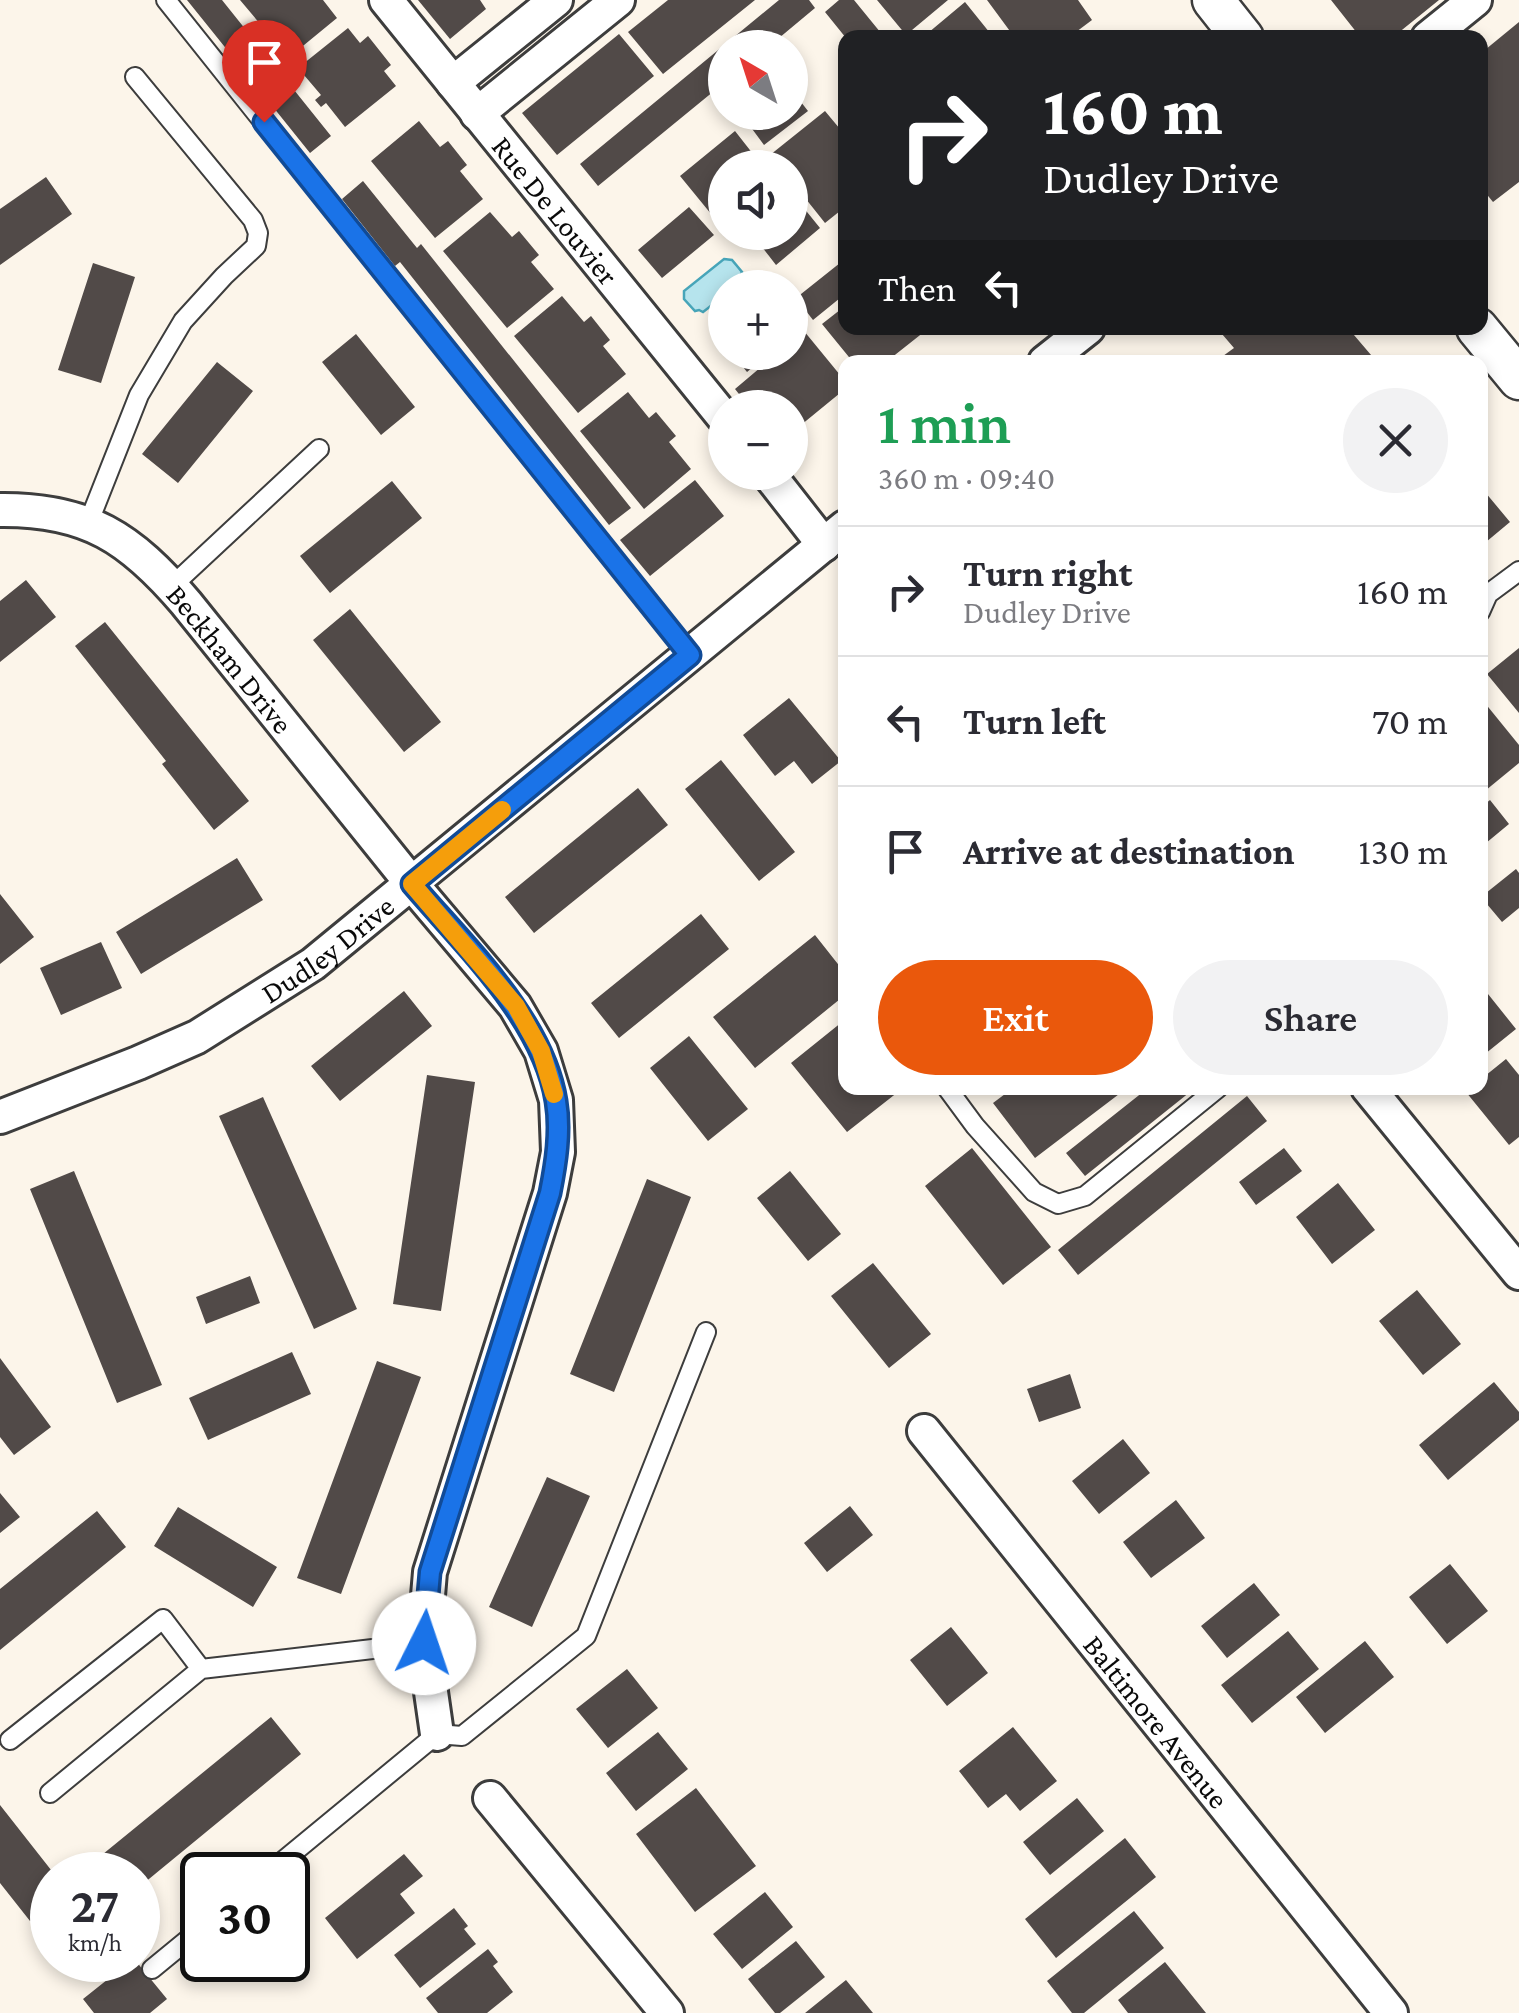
<!DOCTYPE html>
<html lang="en">
<head>
<meta charset="utf-8">
<style>
	:root { --surface:#fff; --page:#f2f2f3; --text:#2b2b33; --muted:#7c7c81; --line:#e1e1e2; --accent:#ea580c }
	body { margin:0; font-family:"Crimson Pro",serif; background:var(--page); color:var(--text); height:100vh; display:flex; flex-direction:column; font-size:38px; white-space:nowrap }
	* { box-sizing:border-box; margin:0 }
	p { font-size:32px; color:var(--muted) }
	.icon { flex:none; width:55px; height:55px; fill:none; stroke:currentColor; stroke-width:2; stroke-linecap:round; stroke-linejoin:round }
	.map { position:relative; flex:1; overflow:hidden }
	.side { position:absolute; left:838px; top:355px; width:650px; height:740px; display:flex; flex-direction:column; background:var(--surface); border-radius:20px; box-shadow:0 5px 15px #0003 }
	.side>* { flex:none }
	.guide { position:absolute; left:838px; top:30px; width:650px; height:305px; border-radius:20px; box-shadow:0 5px 15px #0003; background:#202124; color:#fff; overflow:hidden }
	.needle { width:65px; rotate:321deg }
	.controls { position:absolute; left:708px; top:30px; display:grid; gap:20px }
	.controls a { display:grid; place-items:center; width:100px; height:100px; border-radius:50%; background:var(--surface); box-shadow:0 5px 15px #0003; font-size:50px }
	.speed { position:absolute; left:30px; top:1852px; display:flex; gap:20px; font-size:50px; font-weight:700; text-align:center }
	.speed>* { display:grid; place-content:center; width:130px; height:130px; border-radius:50%; background:var(--surface); box-shadow:0 5px 15px #0003; line-height:1 }
	.speed small { font-size:25px; font-weight:400 }
	.speed .limit { border:5px solid #111; border-radius:15px; background:#fff; color:#111 }
	.pin { position:absolute; display:grid; place-items:center; width:85px; height:85px; color:#fff; margin:-102px -42px; border-radius:50% 50% 50% 0; rotate:-45deg; box-shadow:0 0 10px #0007 }
	.pin .icon { rotate:45deg }
	.me { position:absolute; width:110px; margin:-55px; rotate:4deg; stroke-linejoin:round; filter:drop-shadow(0 0 8px #0008) }
	.turn { display:flex; align-items:center; gap:35px; height:210px; padding:0 40px; font-size:45px }
	.turn .icon { width:130px; height:130px; stroke-width:2.5 }
	.turn b { display:block; font-size:70px; line-height:85px }
	.then { display:flex; align-items:center; height:95px; padding:0 40px; background:#0003; gap:20px; font-size:38px }
	.round { display:grid; place-items:center; flex:none; width:105px; height:105px; border-radius:52px; background:var(--page) }
	.head { display:flex; align-items:center; justify-content:space-between; height:170px; padding:0 40px }
	h1 { font-size:60px; font-weight:600; line-height:75px; color:#1e9e55 }
	.button { display:flex; gap:20px; margin-top:auto; padding:20px 40px }
	.button a { flex:1; height:115px; border-radius:60px; background:var(--accent); color:#fff; font-size:40px; font-weight:600; line-height:115px; text-align:center }
	.button a+a { background:var(--page); color:var(--text) }
	ul { padding:0; list-style:none }
	li { display:flex; align-items:center; gap:30px; height:130px; padding:0 40px; border-top:2px solid var(--line) }
	li div { flex:1 }
	li b { display:block; font-size:38px }
	li em { font-style:normal }
	.map>svg:first-child { display:block }
	.water { fill:#b6e4ed; stroke:#47a5b9; stroke-width:2.5 }
	.building { fill:#514a48 }
	.lines { fill:none; stroke-linecap:round; stroke-linejoin:round }
	.service-casing { stroke:#3d3d3d; stroke-width:22 }
	.minor-casing { stroke:#3d3d3d; stroke-width:38 }
	.tertiary-casing { stroke:#3d3d3d; stroke-width:45 }
	.service { stroke:#fff; stroke-width:18 }
	.minor { stroke:#fff; stroke-width:32 }
	.tertiary { stroke:#fff; stroke-width:40 }
	.route-casing { stroke:#114b97; stroke-width:25 }
	.route { stroke:#1a73e8; stroke-width:18 }
	.slow { stroke:#f59e0b; stroke-width:18 }
	.labels { text-anchor:middle; dominant-baseline:central; stroke-width:10; stroke-linejoin:round; paint-order:stroke }
	.street-label { font-size:30px; fill:#0a0a0a; stroke:#fff }
</style>
</head>
<body>
<div class="map">
<svg width="1519" height="2013" viewBox="0 0 1519 2013">
	<rect width="100%" height="100%" fill="#fcf5ea"/>
	<path class="water" d="M724,259l8,1 10,12 -2,4 2,6 -8,5 -9,1v7l-22,17 -4,-2 -4,1 -11,-12v-8z"/>
	<path class="building" d="M187,0h35l109,136 -21,17z
		M240,0h83l14,18 -50,41 -21,-26 -6,4 -5,-7 6,-5z
		M418,0h62l6,9 -36,30z
		M668,0h87l-92,74 -35,-42z
		M779,0h30l6,8 -48,40h-42v34l-127,104 -18,-22z
		M839,0h15l31,38h-39l-21,-26z
		M877,0h71l-42,35z
		M987,0h91l14,20 -24,18h-53z
		M1331,0h108l-47,38h-31z
		M965,2l29,36h-72z
		M1519,22v160l-26,20 -13,-16v-132z
		M348,28l12,15 8,-7 23,29 -7,6 12,15 -51,41 -19,-24 -5,4 -6,-7 6,-5 -23,-27z
		M619,34l35,42 -97,79 -35,-42z
		M790,88l18,23 -44,34 -17,-23 13,-10h30z
		M825,111l20,24v72l-20,16 -35,-44v-11h-10l-10,-13z
		M419,121l21,26 8,-6 19,24 -7,6 23,28 -48,39 -64,-77z
		M735,131l29,37h-39v63l-45,-55z
		M46,177l26,37 -72,51v-56z
		M363,181l54,67 4,-4 210,264 -22,17 -209,-263 -5,4 -53,-67z
		M689,207l25,28 -52,43 -24,-28z
		M803,207l17,21 -44,37 -17,-22 13,-11h18v-14z
		M490,212l22,25 7,-6 20,24 -8,7 23,27 -47,39 -64,-77z
		M845,259v35l-32,26 -17,-22z
		M93,263l42,14 -34,106 -43,-13z
		M562,296l22,26 7,-6 19,24 -7,6 23,28 -48,39 -64,-77z
		M845,306v22h84l-43,34h-33l-31,-38z
		M1230,328h118l29,34h-149l-5,-6 11,-8 -12,-14z
		M804,331l41,50v8l-55,45v-26h-40l-15,-19 44,-37h11v-9z
		M356,334l59,73 -34,28 -59,-73z
		M731,352h40l-24,20z
		M217,362l36,29 -75,92 -36,-29z
		M628,392l21,26 7,-6 20,24 -7,6 22,27 -47,40 -64,-78z
		M695,480l29,36 -74,60 -30,-36z
		M392,481l30,37 -92,75 -30,-37z
		M1480,486l30,36 -30,25z
		M26,580l30,37 -56,45v-61z
		M350,609l91,113 -37,30 -91,-112z
		M105,622l144,179 -35,29 -52,-66 4,-3 -91,-115z
		M1519,648v65l-32,-39z
		M1480,697l39,48v18l-39,32z
		M789,698l52,63 -29,23 -18,-23 -19,15 -32,-41z
		M721,760l74,92 -36,29 -74,-92z
		M638,788l30,37 -134,108 -29,-36z
		M1490,800l19,24 -29,24v-40z
		M237,858l26,42 -122,74 -25,-42z
		M1516,869l3,4v35l-17,14 -21,-25z
		M0,894l34,43 -34,27z
		M701,914l28,35 -110,89 -28,-35z
		M815,935l30,38v22l-90,73 -42,-51z
		M101,942l21,46 -61,27 -21,-47z
		M1480,984l36,45 -36,29z
		M404,991l28,35 -92,75 -29,-35z
		M842,1022l3,4v62h49l4,4 -51,40 -56,-69z
		M689,1036l59,73 -40,32 -58,-73z
		M1506,1059l13,16v62l-10,8 -43,-53 5,-4h9v-8z
		M427,1075l48,7 -34,229 -48,-7z
		M1013,1088h114l-92,70 -42,-55z
		M1148,1088h47l-110,88 -19,-23z
		M1247,1096l20,25 -189,154 -20,-25z
		M263,1097l94,212 -43,20 -95,-213z
		M972,1148l79,99 -48,38 -78,-99z
		M1284,1148l18,23 -46,34 -17,-23z
		M74,1171l88,214 -45,18 -87,-214z
		M790,1171l51,63 -33,27 -51,-63z
		M647,1179l44,18 -77,195 -44,-18z
		M1338,1183l37,47 -43,34 -36,-47z
		M873,1263l58,71 -42,34 -58,-72z
		M250,1276l10,27 -54,21 -10,-27z
		M1417,1290l44,54 -38,31 -44,-54z
		M292,1352l19,42 -103,46 -19,-42z
		M0,1358l51,69 -37,28 -14,-18z
		M377,1361l44,16 -80,217 -44,-16z
		M1070,1374l11,34 -42,14 -12,-33z
		M1494,1382l25,30v8l-71,60 -29,-35z
		M1123,1439l27,34 -51,41 -27,-33z
		M547,1477l43,19 -58,131 -43,-20z
		M0,1493l20,24 -20,16z
		M1176,1500l29,38 -54,40 -28,-36z
		M850,1506l23,29 -46,37 -23,-29z
		M178,1507l99,60 -24,40 -99,-61z
		M97,1511l29,36 -126,103v-61z
		M1450,1564l38,47 -41,33 -38,-47z
		M1254,1583l26,32 -53,43 -26,-32z
		M951,1627l37,46 -41,33 -37,-46z
		M1288,1631l31,38 -67,54 -31,-38z
		M1365,1641l29,36 -69,56 -29,-36z
		M627,1669l31,39 -50,40 -32,-39z
		M271,1717l30,37 -163,134v-13h-36l-10,-12z
		M1013,1727l44,54 -37,30 -14,-17 -18,14 -29,-37z
		M658,1732l30,37 -52,42 -30,-38z
		M696,1788l60,78 -61,46 -59,-78z
		M1077,1798l27,33 -54,44 -27,-33z
		M0,1805l55,70h-3v28l-22,18 -30,-38z
		M1125,1838l31,39 -100,81 -31,-39z
		M404,1854l19,22 -23,18 15,19 -58,46 -32,-41z
		M765,1892l28,35 -51,42 -29,-35z
		M454,1908l14,18 -4,3 12,15 -56,44 -26,-33z
		M1134,1911l30,37 -80,65h-12l-25,-32z
		M796,1941l29,36 -45,36h-5l-27,-34z
		M488,1949l10,13 -5,4 20,26 -26,21h-49l-12,-15z
		M132,1960h3l32,39 -17,14h-56l-11,-14z
		M1165,1962l41,51h-78l-10,-13z
		M846,1980l27,33h-68z"/>
	<g class="lines">
		<defs>
			<path id="service" d="M166,0l523,655
				M88,524l51,-129 44,-74 41,-45 32,-30 2,-13 -5,-13 -118,-143
				M172,586l147,-137
				M1480,612l8,-18 31,-23
				M947,1088l28,38 59,66 24,12 27,-8 133,-108
				M10,1740l153,-121 38,50 223,-26
				M50,1793l151,-124
				M266,1875l171,-141 25,2 124,-100 120,-304
				M152,1969l50,-41"/>
			<g id="minor">
				<path id="s1" d="M386,0l339,419"/>
				<path d="M1428,38l47,-38"/>
				<path d="M453,83l103,-83"/>
				<path d="M477,114l141,-114"/>
				<path d="M1045,362l43,-34"/>
				<path d="M767,472l57,73"/>
				<path id="s2" d="M0,510c87,-1 131,28 186,93l226,281 103,122 26,45 15,49 2,52 -8,41 -120,379 -6,71 13,91"/>
				<path d="M1368,1088l151,185"/>
				<path id="s3" d="M0,1117l138,-54 59,-26 116,-73 532,-437"/>
				<path id="s4" d="M924,1431l467,582"/>
				<path d="M490,1798l177,215"/>
			</g>
			<path id="tertiary" d="M1213,0l30,38
				M1477,328l42,51"/>
		</defs>
		<use href="#service" class="service-casing"/>
		<use href="#minor" class="minor-casing"/>
		<use href="#tertiary" class="tertiary-casing"/>
		<use href="#service" class="service"/>
		<use href="#minor" class="minor"/>
		<use href="#tertiary" class="tertiary"/>
	</g>
	<g class="lines">
		<defs>
			<path id="route" d="M264,122l426,533 -278,229c52,61 131,135 144,217 5,30 0,62 -6,92l-120,379 -6,71"/>
		</defs>
		<use href="#route" class="route-casing"/>
		<use href="#route" class="route"/>
		<path class="slow" d="M502,810l-90,74 104,122 25,45 13,43"/>
	</g>
	<g class="labels">
		<g class="street-label">
			<text stroke="none"><textPath href="#s1" startOffset="270">Rue De Louvier</textPath></text>
			<text stroke="none"><textPath href="#s2" startOffset="288">Beckham Drive</textPath></text>
			<text stroke="none"><textPath href="#s3" startOffset="370">Dudley Drive</textPath></text>
			<text stroke="none"><textPath href="#s4" startOffset="372">Baltimore Avenue</textPath></text>
		</g>
	</g>
</svg>
<div class="controls">
<a><svg class="needle" viewBox="-14 -14 28 28"><path d="M0-13l5 13h-10z" fill="#e53935"/><path d="M0 13l5-13h-10z" fill="#7c7c81"/></svg></a>
<a><svg class="icon" aria-label="sound" viewBox="0 0 24 24"><path d="M4 9h4l5-4v14l-5-4H4zM17 9q2 3 0 6"/></svg></a>
<a>+</a>
<a>−</a>
</div>
<div class="speed"><div>27<small>km/h</small></div><div class="limit">30</div></div>
<div class="pin" style="left:264px;top:122px;background:#d93025"><svg class="icon" aria-label="arrive" viewBox="0 0 24 24"><path d="M6 21V4h12l-3 4 3 4H6"/></svg></div>
<svg class="me" style="left:424px;top:1643px" viewBox="-20 -20 40 40"><circle r="19" fill="#fff"/><path d="M0-13L10 11 0 6-10 11z" fill="#1a73e8"/></svg>
<div class="guide">
<div class="turn"><svg class="icon" aria-label="right" viewBox="0 0 24 24"><path d="M7 20v-9h11M14 6l5 5-5 5"/></svg><div><b>160 m</b>Dudley Drive</div></div>
<div class="then">Then<svg class="icon" aria-label="left" viewBox="0 0 24 24"><path d="M17 20v-9H6M10 6l-5 5 5 5"/></svg></div>
</div>
<section class="side">
<div class="head"><div><h1>1 min</h1><p>360 m · 09:40</p></div><a class="round"><svg class="icon" aria-label="close" viewBox="0 0 24 24"><path d="M6 6l12 12M18 6L6 18"/></svg></a></div>
<ul>
<li><svg class="icon" aria-label="right" viewBox="0 0 24 24"><path d="M7 20v-9h11M14 6l5 5-5 5"/></svg><div><b>Turn right</b><p>Dudley Drive</p></div><em>160 m</em></li>
<li><svg class="icon" aria-label="left" viewBox="0 0 24 24"><path d="M17 20v-9H6M10 6l-5 5 5 5"/></svg><div><b>Turn left</b></div><em>70 m</em></li>
<li><svg class="icon" aria-label="arrive" viewBox="0 0 24 24"><path d="M6 21V4h12l-3 4 3 4H6"/></svg><div><b>Arrive at destination</b></div><em>130 m</em></li>
</ul>
<div class="button"><a>Exit</a><a>Share</a></div>
</section>
</div>
</body>
</html>
